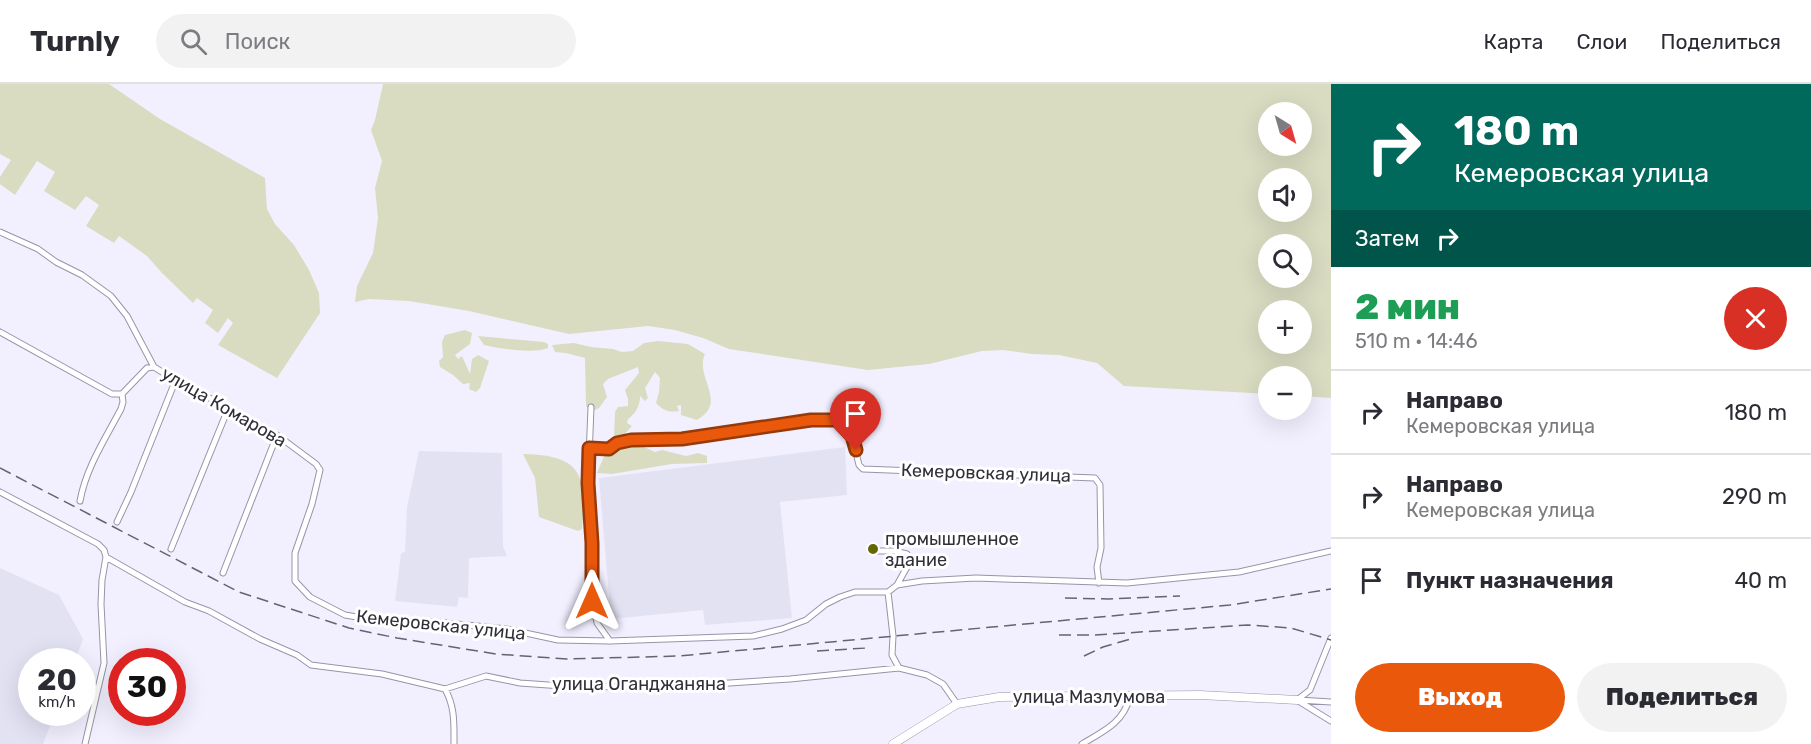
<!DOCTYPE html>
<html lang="ru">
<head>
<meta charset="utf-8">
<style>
	:root { --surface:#fff; --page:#f2f2f3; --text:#2b2b33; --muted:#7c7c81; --line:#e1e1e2; --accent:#ea580c }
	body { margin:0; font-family:Rubik,sans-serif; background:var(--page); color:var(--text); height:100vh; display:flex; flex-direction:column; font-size:22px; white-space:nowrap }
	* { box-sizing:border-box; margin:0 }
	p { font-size:20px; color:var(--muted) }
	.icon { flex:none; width:33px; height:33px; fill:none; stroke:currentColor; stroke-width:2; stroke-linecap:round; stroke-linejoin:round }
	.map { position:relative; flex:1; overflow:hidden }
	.drawer { display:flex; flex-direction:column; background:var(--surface); width:480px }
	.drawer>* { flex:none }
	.banner { background:#00695c; color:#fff; overflow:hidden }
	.needle { width:39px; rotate:143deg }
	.buttons { position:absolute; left:1258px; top:18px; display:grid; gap:12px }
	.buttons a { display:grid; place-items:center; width:54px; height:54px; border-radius:50%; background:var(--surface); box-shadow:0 6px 24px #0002; font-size:30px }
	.speed { position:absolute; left:18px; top:564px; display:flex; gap:12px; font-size:30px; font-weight:700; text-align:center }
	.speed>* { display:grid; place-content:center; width:78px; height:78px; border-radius:50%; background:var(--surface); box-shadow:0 6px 24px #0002; line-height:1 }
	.speed small { font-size:15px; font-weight:400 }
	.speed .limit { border:9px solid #d22; background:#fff; color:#111 }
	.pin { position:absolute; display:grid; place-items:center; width:51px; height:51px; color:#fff; margin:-62px -26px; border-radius:50% 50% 50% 0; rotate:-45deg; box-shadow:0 0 6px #0007 }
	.pin .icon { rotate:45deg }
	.me { position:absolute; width:66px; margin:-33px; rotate:0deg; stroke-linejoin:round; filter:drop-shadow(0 0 4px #0008) }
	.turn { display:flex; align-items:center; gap:21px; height:126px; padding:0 24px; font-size:27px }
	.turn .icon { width:78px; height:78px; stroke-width:2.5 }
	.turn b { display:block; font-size:42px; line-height:51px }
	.then { display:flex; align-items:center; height:57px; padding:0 24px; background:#0003; gap:12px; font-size:22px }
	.round { display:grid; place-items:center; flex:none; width:63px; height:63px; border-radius:32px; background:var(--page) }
	.headline { display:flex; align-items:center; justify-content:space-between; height:102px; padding:0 24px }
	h1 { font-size:36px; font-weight:800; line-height:45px; color:#1e9e55 }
	.cta { display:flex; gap:12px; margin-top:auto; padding:12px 24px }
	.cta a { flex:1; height:69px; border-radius:36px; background:var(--accent); color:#fff; font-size:24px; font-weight:800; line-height:69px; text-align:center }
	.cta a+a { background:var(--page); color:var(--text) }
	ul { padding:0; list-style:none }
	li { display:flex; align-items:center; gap:18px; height:84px; padding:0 24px; border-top:2px solid var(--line) }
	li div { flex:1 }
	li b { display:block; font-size:22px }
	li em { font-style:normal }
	header { display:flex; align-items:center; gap:36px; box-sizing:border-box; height:84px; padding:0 30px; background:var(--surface); border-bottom:2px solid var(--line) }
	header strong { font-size:28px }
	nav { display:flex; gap:33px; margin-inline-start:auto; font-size:21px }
	.search { width:420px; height:54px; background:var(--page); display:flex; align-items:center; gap:15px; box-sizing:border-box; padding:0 21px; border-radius:33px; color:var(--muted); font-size:22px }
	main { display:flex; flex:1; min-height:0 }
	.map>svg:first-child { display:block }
	.built { fill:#e3e2f3 }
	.green { fill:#d9dcc1; fill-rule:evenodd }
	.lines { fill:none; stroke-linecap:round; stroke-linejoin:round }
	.street-casing { stroke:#9694aa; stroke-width:7 }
	.secondary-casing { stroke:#9694aa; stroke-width:9 }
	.street { stroke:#fff; stroke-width:5 }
	.secondary { stroke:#fff; stroke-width:8 }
	.rail { stroke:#64636e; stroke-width:1.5; stroke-dasharray:12 6; stroke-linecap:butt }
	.route-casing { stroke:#983908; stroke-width:15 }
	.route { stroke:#ea580c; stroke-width:10 }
	.poi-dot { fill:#636703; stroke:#fff; stroke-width:2 }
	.labels { text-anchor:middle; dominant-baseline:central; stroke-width:6; stroke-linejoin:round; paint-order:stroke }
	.street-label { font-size:18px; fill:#31303a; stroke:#fff }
	.poi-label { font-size:18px; fill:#31303a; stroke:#fff; text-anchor:start }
</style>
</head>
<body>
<header>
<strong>Turnly</strong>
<div class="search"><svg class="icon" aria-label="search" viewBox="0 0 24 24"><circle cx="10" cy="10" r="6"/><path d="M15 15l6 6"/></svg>Поиск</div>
<nav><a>Карта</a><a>Слои</a><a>Поделиться</a></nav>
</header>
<main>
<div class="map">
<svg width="1331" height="660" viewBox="0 0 1331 660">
	<rect width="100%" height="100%" fill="#f2f0ff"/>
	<path class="built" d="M845,363l2,48 -67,7 12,116 -87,7 -2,-15 -92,9 -12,-141z
		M419,367l83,2 1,93 4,10 -38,2 -1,40 -9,-1 -2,10 -62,-6 6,-48 4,-1 2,-45z
		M0,484l59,27 24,44 -8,22 -43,1v50l23,1 -12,31h-43z"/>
	<path class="green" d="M0,0h109l51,35 105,59 2,31 8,15 19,21 15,25 10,23 1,20 -43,65 -59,-33 15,-22 -5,-5 -10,15 -13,-10 8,-13 -16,-12 -4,5 -31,-30 -15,-17 -28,-20 -5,7 -28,-17 13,-21 -13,-9 -11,14 -31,-19 11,-19 -18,-11 -22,34 -15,-11v-7l11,-17 -11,-6z
		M383,0h948v314l-29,-2v-20h-33v18l-145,-8 -27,-23 -38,-8 -27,-1 -29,-4 -21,1 -53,13 -61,6 -139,-21 -26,-11 -28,-8 -27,-4 -79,8 -100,-23 -60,-10 -40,-2 -14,3 2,-16 16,-33 5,-35 -3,-30 7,-27 -11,-31 4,-10zM1302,28v34h-33v-34zM1302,94v34h-33v-34zM1302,160v34h-33v-34zM1302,226v34h-33v-34z
		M465,246l7,3 -2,11 -15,11 3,4 4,-3 8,18 2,-15 6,-4 11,6 -9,27 -4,4 -7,-3 1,-6 -7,1 -10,-9 -13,-8 -1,-6 4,-4 -1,-15 3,-7z
		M478,252l66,6 4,2v4c-14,6 -48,1 -64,-3z
		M658,257l30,3 17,10c-11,23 24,48 -8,66l-16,-5v-10l-4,1 2,5c-11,2 -16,-1 -23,-8l3,-11 1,-14 -5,-6 -10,16 3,10 -3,3 -5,-5c0,10 -4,17 -12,23l-1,4 5,3 -12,13 -6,-1 1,-26 3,-5 10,-1v-7l-3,-9 14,-17 -1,-6 -30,12 -5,5 4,13 -8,11 -8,4 -5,-6 -1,-48 -19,-5 -11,-1 -3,-7 22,-2 17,4 22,2 9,3 11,-1 11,-8z
		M625,359l17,3 13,6 7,-2 24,6 12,-3 9,3v7l-35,1 -60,10 -15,-1 8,-19z
		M523,370c59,1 64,21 59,75l-4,2 -39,-14 -4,-39z"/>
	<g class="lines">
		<defs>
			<path id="street" d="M0,148l38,17 18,13 26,13 29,21 16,20 27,51 42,26 26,10 31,23 24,9 39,29 4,6 -8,34 -17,49v28l15,16 35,18 54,9 37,-2 71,7 51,11 52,1 143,-5 29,-7 24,-9 20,-16 14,-7 15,-5h33l9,-7 25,-4 54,-3 151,5 112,-11 92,-21
				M0,248l112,62h10
				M591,323l-3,76 4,60 1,58 4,22 13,18
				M589,364l20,1 8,-6 14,-3 51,-1 129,-19h26l15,16 7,29 4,4 232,9 5,7 1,63 -4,19 2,16
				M0,408l98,52 6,6 2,7 79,45 24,9 51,28 37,16 14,10 71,9 63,15 41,-13 34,7 56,4 107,-1 107,-7 109,-11 28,7 16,9 14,20
				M80,417c6,-33 25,-62 41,-92l2,-7 -1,-8 25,-26 7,-1
				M117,438l14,-30 45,-113
				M171,465l57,-140
				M878,467h16l13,3v13l-10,18
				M223,489l54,-138
				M888,508l5,44 -1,19 7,13
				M445,605c10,18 9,34 9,55
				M1297,616l13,-10 21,-52
				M1297,616l34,21
				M1299,616l32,2
				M85,660l19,-81 -3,-59 1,-24 4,-23
				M1082,660c22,-13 41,-21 48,-47"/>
			<path id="secondary" d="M893,660l64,-40 42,-7 201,-2 97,5"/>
		</defs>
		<use href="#street" class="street-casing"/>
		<use href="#secondary" class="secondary-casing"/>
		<use href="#street" class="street"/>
		<use href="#secondary" class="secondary"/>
		<path class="rail" d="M0,384l239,124 110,36 48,10 99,16 71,5 112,-3 551,-51 101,-16
			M1065,514l44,1 71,-3
			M1059,551h36l153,-10 43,3 40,12
			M817,567l50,-3
			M1084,572l19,-9 31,-9"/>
	</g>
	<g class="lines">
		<defs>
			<path id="route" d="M592,517v-58l-4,-60 1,-35 20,1 8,-6 14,-3 51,-1 129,-19h26l15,16 4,14"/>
		</defs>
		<use href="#route" class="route-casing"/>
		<use href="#route" class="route"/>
	</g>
	<circle class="poi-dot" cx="873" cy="465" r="6"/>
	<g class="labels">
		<g class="street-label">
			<text transform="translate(224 323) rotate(30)">улица Комарова</text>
			<text transform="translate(986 389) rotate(2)">Кемеровская улица</text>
			<text transform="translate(441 541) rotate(6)">Кемеровская улица</text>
			<text x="639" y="600">улица Оганджаняна</text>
			<text x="1089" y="613">улица Мазлумова</text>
		</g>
		<g class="poi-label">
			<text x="885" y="455">промышленное<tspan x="885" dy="21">здание</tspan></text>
		</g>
	</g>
</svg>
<div class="buttons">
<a><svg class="needle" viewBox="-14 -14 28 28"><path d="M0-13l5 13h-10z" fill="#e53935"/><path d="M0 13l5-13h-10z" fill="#7c7c81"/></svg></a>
<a><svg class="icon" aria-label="sound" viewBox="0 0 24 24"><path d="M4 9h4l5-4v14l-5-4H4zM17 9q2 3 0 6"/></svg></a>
<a><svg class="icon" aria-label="search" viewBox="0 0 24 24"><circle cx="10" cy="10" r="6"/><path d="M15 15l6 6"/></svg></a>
<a>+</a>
<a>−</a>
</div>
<div class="speed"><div>20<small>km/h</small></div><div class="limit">30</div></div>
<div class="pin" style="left:856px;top:366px;background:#d93025"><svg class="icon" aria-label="arrive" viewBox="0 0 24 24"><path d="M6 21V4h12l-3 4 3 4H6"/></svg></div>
<svg class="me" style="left:592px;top:517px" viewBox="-20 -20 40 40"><path d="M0-17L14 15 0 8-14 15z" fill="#ea580c" stroke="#fff" stroke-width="4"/></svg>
</div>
<section class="drawer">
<div class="banner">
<div class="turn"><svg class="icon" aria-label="right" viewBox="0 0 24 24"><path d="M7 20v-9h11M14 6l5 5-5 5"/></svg><div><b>180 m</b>Кемеровская улица</div></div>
<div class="then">Затем<svg class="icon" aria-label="right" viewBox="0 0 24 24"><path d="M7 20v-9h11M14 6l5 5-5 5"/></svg></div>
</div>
<div class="headline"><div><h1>2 мин</h1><p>510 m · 14:46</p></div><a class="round" style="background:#d93025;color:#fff"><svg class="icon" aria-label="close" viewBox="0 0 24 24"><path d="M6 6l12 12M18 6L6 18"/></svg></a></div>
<ul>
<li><svg class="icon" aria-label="right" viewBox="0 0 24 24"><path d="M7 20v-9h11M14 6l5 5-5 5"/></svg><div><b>Направо</b><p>Кемеровская улица</p></div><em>180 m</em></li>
<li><svg class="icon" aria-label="right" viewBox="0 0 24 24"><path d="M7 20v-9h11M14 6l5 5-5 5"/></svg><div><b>Направо</b><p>Кемеровская улица</p></div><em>290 m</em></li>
<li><svg class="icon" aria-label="arrive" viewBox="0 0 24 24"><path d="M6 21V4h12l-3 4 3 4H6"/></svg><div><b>Пункт назначения</b></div><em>40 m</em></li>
</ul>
<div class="cta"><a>Выход</a><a>Поделиться</a></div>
</section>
</main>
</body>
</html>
